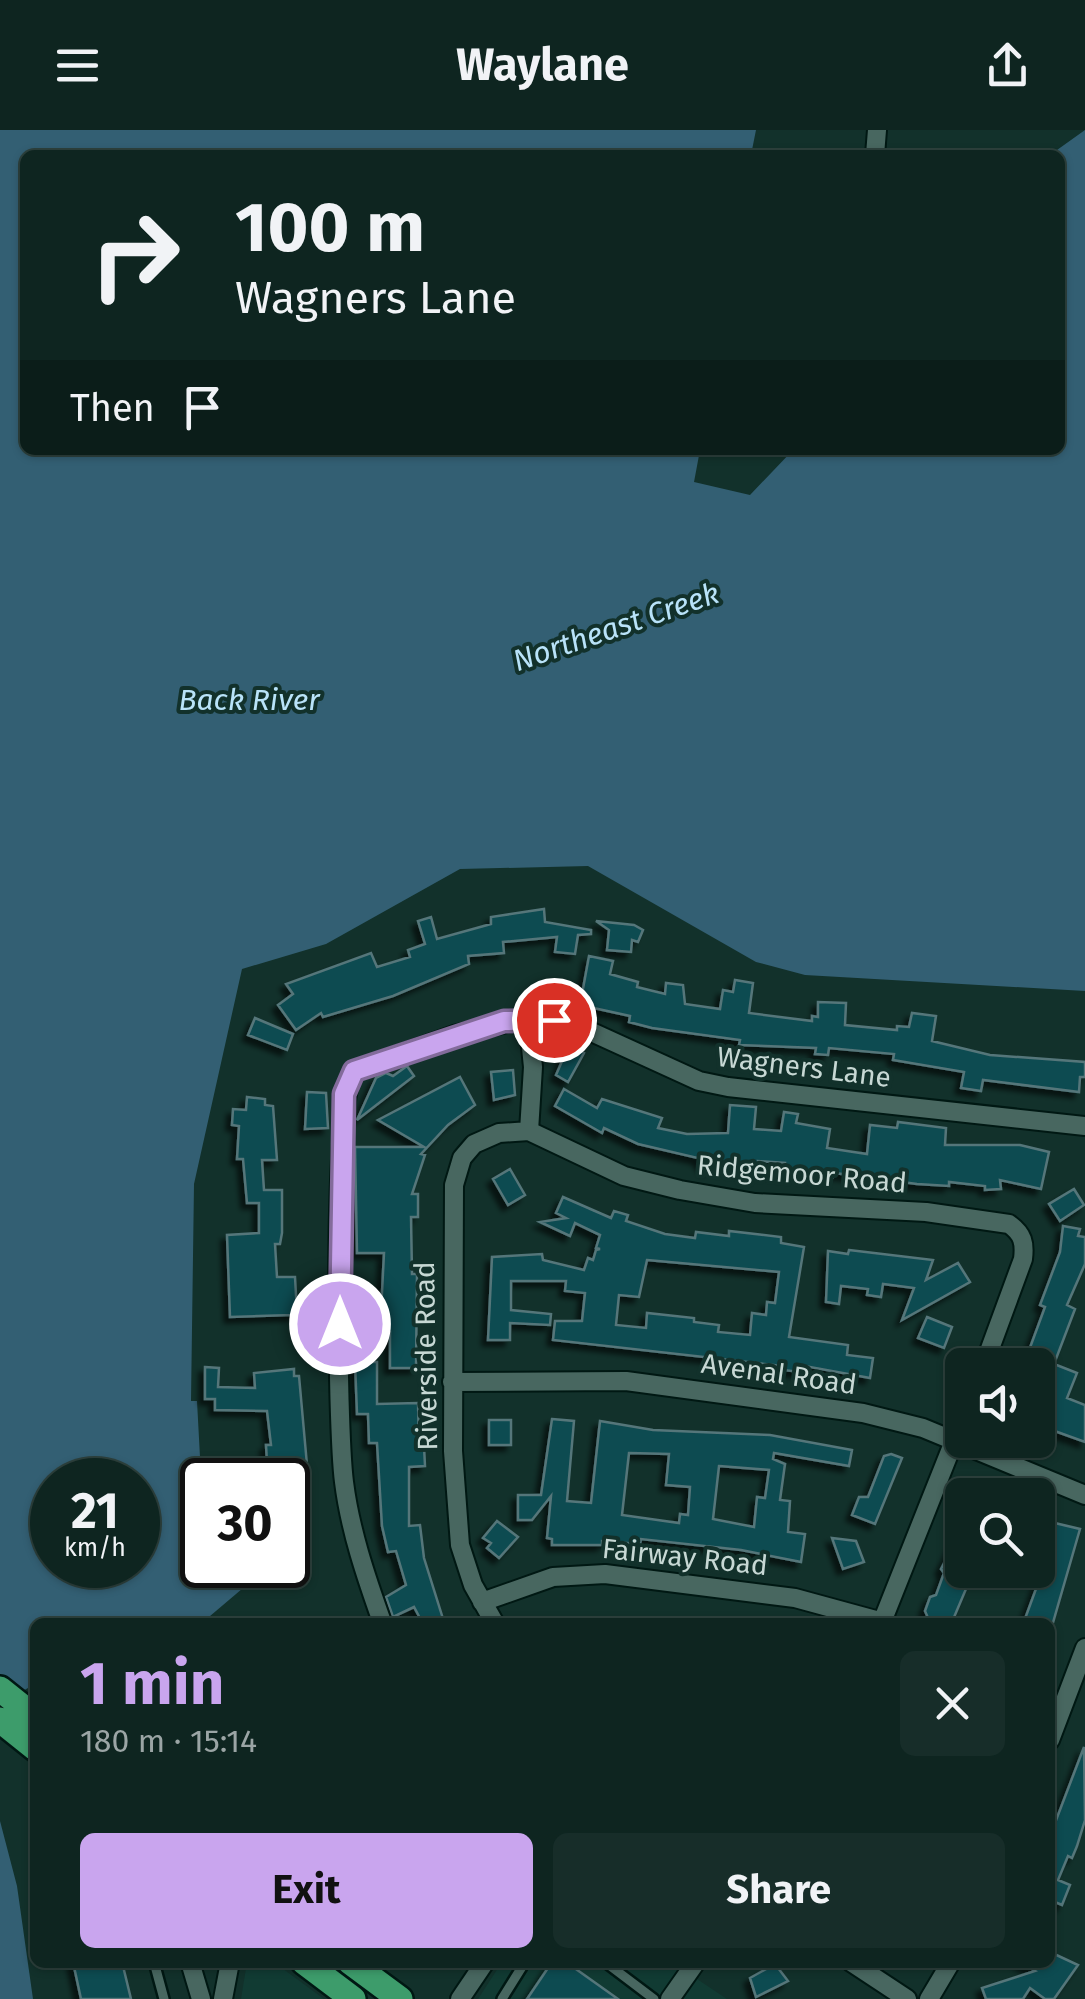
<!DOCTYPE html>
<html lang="en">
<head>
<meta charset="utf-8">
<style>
	:root { --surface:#0e2520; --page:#172d29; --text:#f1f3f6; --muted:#9ba5a5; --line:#2e423e; --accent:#c9a5ee }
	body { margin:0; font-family:"Fira Sans",sans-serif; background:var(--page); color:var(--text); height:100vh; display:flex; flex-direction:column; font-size:38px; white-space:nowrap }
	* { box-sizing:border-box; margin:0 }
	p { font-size:32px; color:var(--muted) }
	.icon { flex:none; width:55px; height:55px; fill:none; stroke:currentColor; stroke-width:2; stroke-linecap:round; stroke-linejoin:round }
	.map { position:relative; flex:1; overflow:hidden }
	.drawer { position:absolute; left:30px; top:1488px; width:1025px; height:350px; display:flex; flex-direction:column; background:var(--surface); border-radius:15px; box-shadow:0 2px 8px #0004,0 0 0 2px var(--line) }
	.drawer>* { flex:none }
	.guide { position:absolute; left:20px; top:20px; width:1045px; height:305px; border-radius:15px; box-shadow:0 2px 8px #0004,0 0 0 2px var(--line); background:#0e2520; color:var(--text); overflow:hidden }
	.buttons { position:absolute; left:945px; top:1218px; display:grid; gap:20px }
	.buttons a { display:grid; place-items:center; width:110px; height:110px; border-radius:15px; background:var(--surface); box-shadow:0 2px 8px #0004,0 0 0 2px var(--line); font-size:50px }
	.speed { position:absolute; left:30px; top:1328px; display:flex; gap:20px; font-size:50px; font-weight:700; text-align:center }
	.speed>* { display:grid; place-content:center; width:130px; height:130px; border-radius:50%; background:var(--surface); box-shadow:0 2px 8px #0004,0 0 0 2px var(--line); line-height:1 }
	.speed small { font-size:25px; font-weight:400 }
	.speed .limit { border:5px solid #111; border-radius:15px; background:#fff; color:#111 }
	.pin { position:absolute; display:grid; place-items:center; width:85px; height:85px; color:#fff; margin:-42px; border:5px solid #fff; border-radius:50%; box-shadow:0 2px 10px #0007 }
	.me { position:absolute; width:110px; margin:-55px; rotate:0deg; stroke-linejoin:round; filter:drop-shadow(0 0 8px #0008) }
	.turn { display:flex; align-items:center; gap:35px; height:210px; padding:0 50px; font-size:45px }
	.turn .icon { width:130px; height:130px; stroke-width:2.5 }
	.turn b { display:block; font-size:70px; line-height:85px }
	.then { display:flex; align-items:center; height:95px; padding:0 50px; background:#0003; gap:20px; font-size:38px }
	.round { display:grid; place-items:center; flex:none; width:105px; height:105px; border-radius:15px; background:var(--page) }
	.headline { display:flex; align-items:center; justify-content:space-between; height:170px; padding:0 50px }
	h1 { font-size:60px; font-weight:700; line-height:75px; color:var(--accent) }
	.cta { display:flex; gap:20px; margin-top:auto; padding:20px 50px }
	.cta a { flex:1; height:115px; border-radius:15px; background:var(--accent); color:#111; font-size:40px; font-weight:700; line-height:115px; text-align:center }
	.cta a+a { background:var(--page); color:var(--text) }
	header { display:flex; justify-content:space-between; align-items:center; height:130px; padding:0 50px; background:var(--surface); font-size:45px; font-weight:700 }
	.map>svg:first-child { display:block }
	.built { fill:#113b33 }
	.water { fill:#335f73; fill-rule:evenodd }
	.building { fill:#0e4b51; stroke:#55767a; stroke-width:2.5; fill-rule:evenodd; filter:url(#shadow) }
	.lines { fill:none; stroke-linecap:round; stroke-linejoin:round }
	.service-casing { stroke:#001813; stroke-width:14 }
	.minor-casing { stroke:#001813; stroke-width:22 }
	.primary-casing { stroke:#001813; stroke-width:30 }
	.service { stroke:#486760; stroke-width:9 }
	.minor { stroke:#486760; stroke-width:18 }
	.primary { stroke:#3d9c6b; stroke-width:25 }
	.route-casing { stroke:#836b9b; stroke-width:25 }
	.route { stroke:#c9a5ee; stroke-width:18 }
	.labels { text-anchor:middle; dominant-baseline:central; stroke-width:8; stroke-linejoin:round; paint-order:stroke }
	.street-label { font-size:28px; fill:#c7d8d4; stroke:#12312b }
	.water-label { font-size:30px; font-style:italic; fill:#b9e3f9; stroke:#12312b }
</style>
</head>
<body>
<header><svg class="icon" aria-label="menu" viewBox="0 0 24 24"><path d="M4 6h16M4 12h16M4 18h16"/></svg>Waylane<svg class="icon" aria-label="share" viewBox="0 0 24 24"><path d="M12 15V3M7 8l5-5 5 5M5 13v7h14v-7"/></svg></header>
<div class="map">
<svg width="1085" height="1869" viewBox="0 0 1085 1869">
	<defs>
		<filter id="shadow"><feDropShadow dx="-5.5" dy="5.5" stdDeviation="2.5" flood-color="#0009"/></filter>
	</defs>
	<rect width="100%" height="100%" fill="#12312b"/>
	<path class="built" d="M247,1832l28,1 49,36h-83z
		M502,1832l171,1 54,36h-249z"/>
	<path class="water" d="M0,0h756l-5,25h-726v295h675l-6,32 56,13 43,-45h267v-295h-10l35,-25v861l-280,-16 -49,-13 -168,-96 -128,3 -134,75 -84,25 -48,215 -3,217h6l3,56 12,10 -15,27 5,2v69h78l-10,16 -21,2 -46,39h-168v62l-35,20zM52,1350h86v85h-86z
		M0,1691l17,65 16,113h-33z"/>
	<path class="building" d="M544,779l1,13 46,8v4l-13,1 -3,19 -20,-2 2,-15 -54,5 1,11 -36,3 1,8 -76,32 -70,21 -2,-4 -25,17 -18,-25 15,-11 -7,-10 85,-31 6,14 33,-10 -2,-7 17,-6 -7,-23 13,-4 6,22 54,-15v-7z
		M596,791l38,4 9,5 -5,12 -6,-2 -1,12 -24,-2 2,-20z
		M589,826l24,5 -3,13 28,8 -1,5 28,7 1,-11 17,2 2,19 35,5 3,-19 10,2 2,-12 18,3 -4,30 63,8v-5l6,1v-15l28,1 -1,22 52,5v-4l12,1 3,-14 24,3 -4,25 58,14 95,7v15h-5l-1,15 -96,-12 -2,11 -20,-3 3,-16 -71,-12 1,-6 -65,-6 -1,7 -13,-1 1,-6 -77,-3 1,-5 -88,-12 -23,-6 1,-6 -50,-11z
		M255,888l38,16 -6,16 -39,-15z
		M569,915l15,8 -16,29 -12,-7z
		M407,936l7,10 -57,44 19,-42 10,-5 7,3z
		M513,940l2,25 -21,5 -3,-28z
		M460,947l15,28 -27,20 -27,29 4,1 -13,39h6v23h-7l1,57h5l-1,94h-26v-36h-10l4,-79h-27l-2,-106h69l-46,-27z
		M564,959l33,19 5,-9 60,19 -4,10 29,6 41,-1 2,-28 26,2 -2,22 27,2 3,-19 14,2 -2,9 34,6 -3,19 40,6 3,-29 27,3 1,-6 48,6 -1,17h75l29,7 -8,37 -41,-9 1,9 -16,1v-4l-36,-4v4l-32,-2 -83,-11 -1,4 -49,-6 1,-8 -27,-2v4l-31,-3 -21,8 -8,-12 -60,-14 -34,-16 -2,5 -47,-27z
		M307,962l19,1 2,35 -23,1z
		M247,967l18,2v6l8,1 4,54h-15l2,30h18v43l-2,11h-5l2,33h18l2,36 -5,2 -62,2 -3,-82 32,-2v-30h-12l-4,-44h-6l2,-33 -7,-1 1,-16 13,1z
		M510,1039l15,26 -17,10 -15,-26z
		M1074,1059l10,16 -24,16 -11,-17z
		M563,1067l48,21 3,-7 14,4 -2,6 39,13 30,4 1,-6 33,4v-5l52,6v6l23,4 -15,90 59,8 -1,10 26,3 -3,20 -65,-12 -5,6 -17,-2v-4l-230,-26 2,-19h27l3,-28 -20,-2 1,-10h-55v29l40,4 -1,11 -40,-2v17h-22l4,-83 50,-3 1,6 41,10 4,-12 5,2 3,-10 4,-1 -4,-1 4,-13 -25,-12 -5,13 -30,-14 26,-4 -10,-5zM647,1130l132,12 -4,31 -8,-1 -1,13 -14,-2 -2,22 -32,-3 1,-7 -25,-3v-4l-47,-5 -1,15 -30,-3 3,-30 20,2z
		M1063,1096l17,3 -2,7 7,1v27l-18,41 8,4 -21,55 23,9 -10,25 18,7v37l-47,-17v-68l-10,-4 17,-46 -5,-2 20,-53z
		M849,1120l84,10 -7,20 32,-17 12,19 -68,38 12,-32 -31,-4 -2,13 -14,-2 1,-6 -27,-3 -2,18 -13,-2 2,-51 20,3z
		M927,1187l25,10 -8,21 -26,-10z
		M355,1232h22v42l41,-1 1,41 5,2 1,20 -16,1v59l11,-1 4,33 20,64h-22l-8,-15 -21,10 -7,-20 20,-12 -10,-34 -8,1 -6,-26 -5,-83h-8l-1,-29h-11z
		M205,1237l14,1 -1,19 37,1 -1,-15 40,-4v7h5l8,89 -40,-2 -1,-18h5l-4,-34 -52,-1v-11h-10z
		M552,1289l22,2 -7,80 24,2 9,-82 53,9 117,5 82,15 -3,16 -75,-13 -1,6 12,5 -5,36 10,1 -2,31 17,2 -4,28 -60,-12 -100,-11 -1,5 -38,-3v4h-50v-6l-5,-1 4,-42 -19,24h-14v-25h23zM629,1323l40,1 -3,31 24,2 -2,28 -8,-1 -1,9 -57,-8zM719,1336l50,4 -4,28 -8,-1 -3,30 -41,-8z
		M489,1290h22v25h-22z
		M891,1324l11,4 -27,66 -23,-9 7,-18h9l16,-41z
		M1038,1389l42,10 -28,97 -26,-10 14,-38z
		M497,1391l21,16 -19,21 -12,-10 4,-5 -8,-5z
		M962,1398v42h12l-22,52h-11l-13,-4 -3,-7 5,-14 6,-2 8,-22 -3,-4z
		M832,1408l24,3 8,21 -21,7z
		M1084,1617l1,73 -8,26 -5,12 -4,-2 -10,24 12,5 -8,20 -12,-5v-64z
		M1050,1822l28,13 -24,34h-9l-15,-11 -7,11h-37l-4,-11 53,-17 -16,-9h31z
		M73,1832h49l9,37h-50z
		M552,1832h14l52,37h-91z
		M775,1834l13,17 -32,16 -6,-19z"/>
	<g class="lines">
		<defs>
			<path id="service" d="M154,1832l10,37
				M605,1832l49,37
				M502,1869l23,-37"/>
			<path id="minor" d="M875,25l2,-25
				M528,888l5,49 -4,64
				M452,1252l174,-1 237,32 60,15 162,67
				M482,1472l71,-25 52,-3 190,24 88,24
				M382,1492c-16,-45 -32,-92 -38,-140 -7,-54 -12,-379 10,-411l100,-36 74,-17 44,5 127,58 29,6 357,39
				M494,1492l-21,-37 -13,-40 -7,-94 1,-266 8,-27 12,-14 25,-11 30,-2 95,45 56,14 75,13 171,9 83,12c14,10 16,19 14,35l-39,106
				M882,1492l80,-201
				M1050,1610l35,-92
				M190,1832l11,37
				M851,1832l56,37
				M223,1869l7,-37
				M460,1869l25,-37
				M670,1869l26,-37
				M929,1869l22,-37"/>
			<path id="primary" d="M0,1559l35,28
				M0,1590l35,28
				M304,1832l49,37
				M350,1832l50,37"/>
		</defs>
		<use href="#service" class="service-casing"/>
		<use href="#minor" class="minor-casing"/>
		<use href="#primary" class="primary-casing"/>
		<use href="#service" class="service"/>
		<use href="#minor" class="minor"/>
		<use href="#primary" class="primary"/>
	</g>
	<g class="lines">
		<defs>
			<path id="route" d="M340,1194l4,-230 10,-23 150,-50 50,-1"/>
		</defs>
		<use href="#route" class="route-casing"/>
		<use href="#route" class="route"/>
	</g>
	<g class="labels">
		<g class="street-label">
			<text transform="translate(804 937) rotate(7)">Wagners Lane</text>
			<text transform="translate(802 1044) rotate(5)">Ridgemoor Road</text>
			<text transform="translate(426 1226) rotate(-91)">Riverside Road</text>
			<text transform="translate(779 1244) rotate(8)">Avenal Road</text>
			<text transform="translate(685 1427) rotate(6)">Fairway Road</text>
		</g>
		<g class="water-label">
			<text transform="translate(616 497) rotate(-19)">Northeast Creek</text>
			<text x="249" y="570">Back River</text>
		</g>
	</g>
</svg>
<div class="buttons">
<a><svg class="icon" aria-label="sound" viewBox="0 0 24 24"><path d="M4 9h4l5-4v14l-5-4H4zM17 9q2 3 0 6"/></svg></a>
<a><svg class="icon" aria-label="search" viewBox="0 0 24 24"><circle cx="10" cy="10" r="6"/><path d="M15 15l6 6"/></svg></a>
</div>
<div class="speed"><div>21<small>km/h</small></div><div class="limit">30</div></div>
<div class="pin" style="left:554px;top:890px;background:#d93025"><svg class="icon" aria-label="arrive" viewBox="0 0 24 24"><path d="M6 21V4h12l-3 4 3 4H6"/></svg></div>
<svg class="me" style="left:340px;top:1194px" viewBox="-20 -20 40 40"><circle r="17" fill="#c9a5ee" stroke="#fff" stroke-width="3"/><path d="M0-11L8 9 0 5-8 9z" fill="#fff"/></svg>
<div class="guide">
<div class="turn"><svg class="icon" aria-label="right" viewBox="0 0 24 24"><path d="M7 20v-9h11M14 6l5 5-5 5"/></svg><div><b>100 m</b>Wagners Lane</div></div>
<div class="then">Then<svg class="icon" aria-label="arrive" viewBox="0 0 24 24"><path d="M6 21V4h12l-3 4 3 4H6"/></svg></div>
</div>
<section class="drawer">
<div class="headline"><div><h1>1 min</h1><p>180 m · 15:14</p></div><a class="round"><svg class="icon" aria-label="close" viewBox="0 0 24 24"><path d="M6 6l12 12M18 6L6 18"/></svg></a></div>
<div class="cta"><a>Exit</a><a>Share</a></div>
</section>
</div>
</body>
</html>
